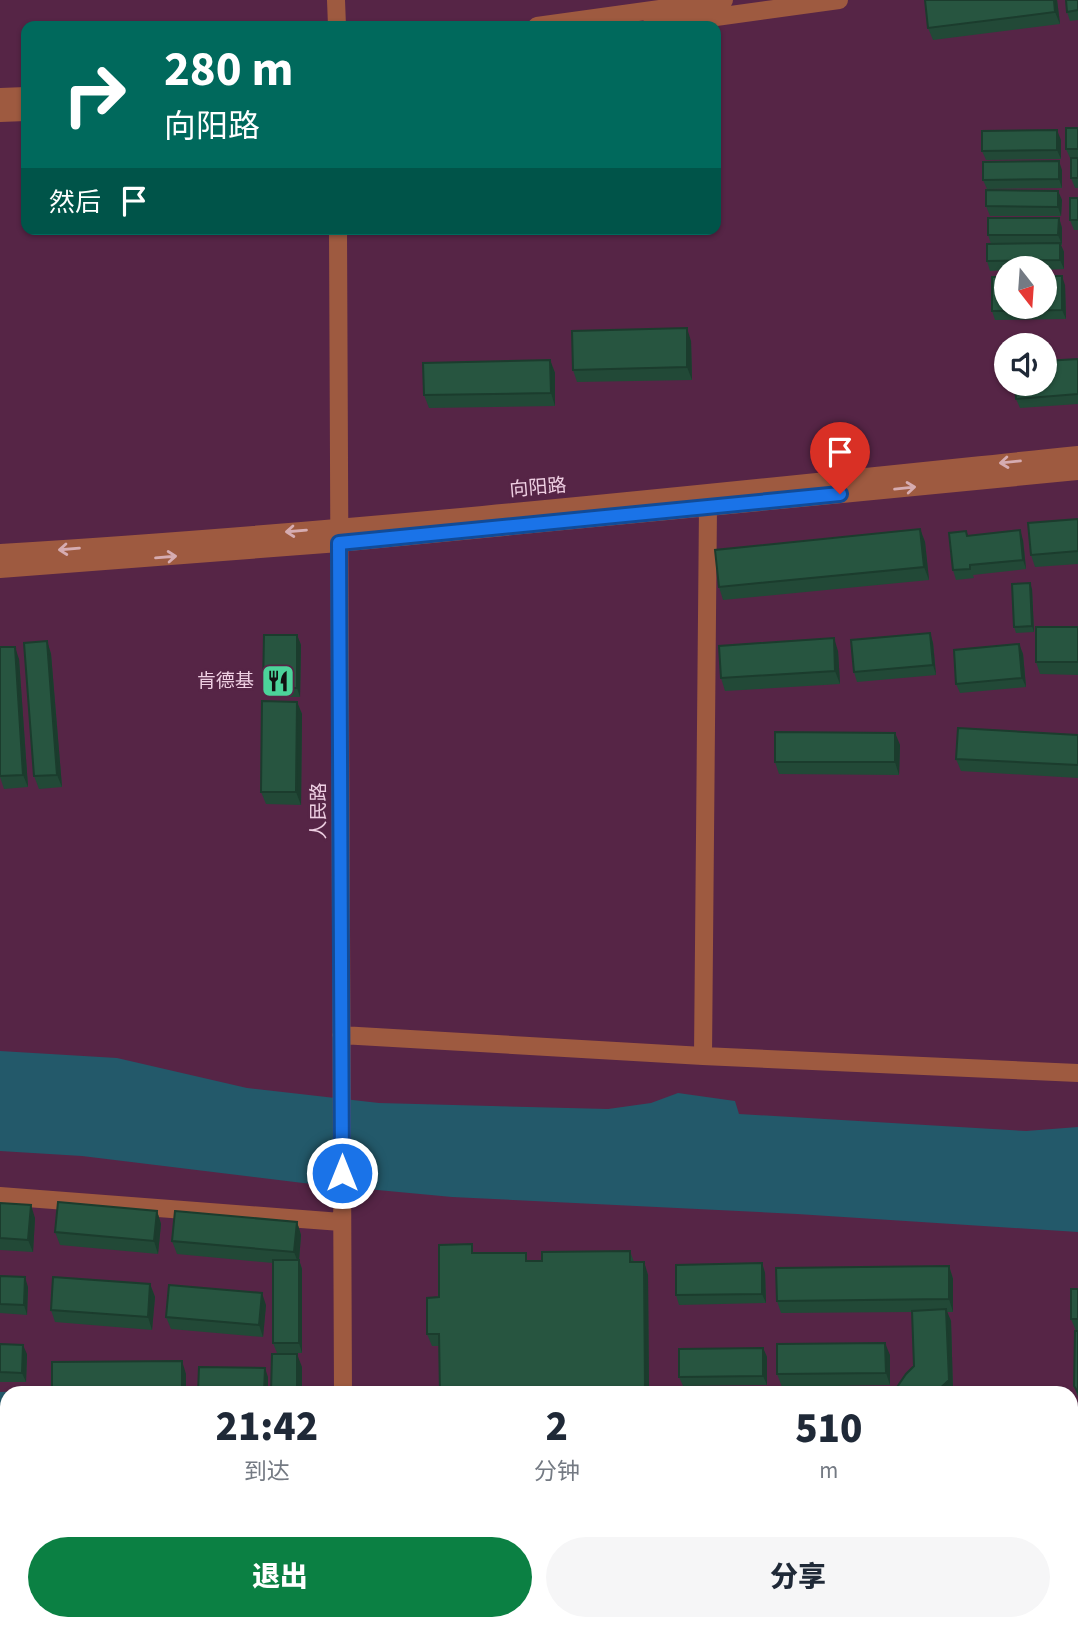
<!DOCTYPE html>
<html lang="zh">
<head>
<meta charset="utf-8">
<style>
	:root { --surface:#fff; --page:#f6f6f7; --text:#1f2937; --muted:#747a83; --accent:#0b8043 }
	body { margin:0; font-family:"Source Sans 3","Noto Sans SC",sans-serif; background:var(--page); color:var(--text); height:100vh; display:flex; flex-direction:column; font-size:26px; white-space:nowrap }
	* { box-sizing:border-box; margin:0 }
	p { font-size:23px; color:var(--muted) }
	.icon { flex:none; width:38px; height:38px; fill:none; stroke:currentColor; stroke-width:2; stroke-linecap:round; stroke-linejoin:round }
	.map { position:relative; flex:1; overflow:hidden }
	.details { position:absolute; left:0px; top:1386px; width:1078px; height:245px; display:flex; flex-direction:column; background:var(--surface); border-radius:21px 21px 0 0; box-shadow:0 2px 5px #0004 }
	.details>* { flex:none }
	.top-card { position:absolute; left:21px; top:21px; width:700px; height:214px; border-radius:14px; box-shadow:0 2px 5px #0004; background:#00695c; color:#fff; overflow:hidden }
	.needle { width:46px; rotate:163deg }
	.fabs { position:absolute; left:994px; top:256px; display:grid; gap:14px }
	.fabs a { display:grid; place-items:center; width:63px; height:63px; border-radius:50%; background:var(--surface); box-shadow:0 2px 5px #0004; font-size:35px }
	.pin { position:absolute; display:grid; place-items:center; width:60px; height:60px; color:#fff; margin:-72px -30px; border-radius:50% 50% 50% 0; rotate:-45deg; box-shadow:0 0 7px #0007 }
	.pin .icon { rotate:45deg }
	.me { position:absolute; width:77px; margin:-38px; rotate:0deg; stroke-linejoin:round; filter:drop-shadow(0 0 5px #0008) }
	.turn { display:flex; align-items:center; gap:24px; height:147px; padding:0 28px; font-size:32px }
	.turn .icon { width:91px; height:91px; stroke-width:2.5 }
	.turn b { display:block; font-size:49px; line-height:60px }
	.then { display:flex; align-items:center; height:66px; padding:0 28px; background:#0003; gap:14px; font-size:26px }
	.eta { display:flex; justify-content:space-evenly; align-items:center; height:119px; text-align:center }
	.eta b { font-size:42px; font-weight:800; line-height:49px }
	.primary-button { display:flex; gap:14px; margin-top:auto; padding:14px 28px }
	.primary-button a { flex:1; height:80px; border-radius:42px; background:var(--accent); color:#fff; font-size:28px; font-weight:800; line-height:80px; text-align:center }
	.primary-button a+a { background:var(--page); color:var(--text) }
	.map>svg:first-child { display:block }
	.water { fill:#23596a }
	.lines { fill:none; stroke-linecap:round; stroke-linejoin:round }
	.minor { stroke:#9e5a40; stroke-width:18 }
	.wall { fill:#224937 }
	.shaded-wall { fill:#1b3c2d }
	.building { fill:#275540; stroke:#1b3c2d; stroke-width:2 }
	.oneway { stroke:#d6acb1 }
	.route-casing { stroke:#114b97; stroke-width:18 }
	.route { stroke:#1a73e8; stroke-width:12 }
	.labels { text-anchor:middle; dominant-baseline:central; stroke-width:5; stroke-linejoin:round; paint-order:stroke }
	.street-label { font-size:19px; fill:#eecfe2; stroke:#562546 }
	.poi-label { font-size:19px; fill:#eecfe2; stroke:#562546; text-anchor:end }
</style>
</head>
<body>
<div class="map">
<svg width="1078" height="1631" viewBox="0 0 1078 1631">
	<rect width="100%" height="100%" fill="#562546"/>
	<path class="water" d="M0,1051l117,7 130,30 132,15 229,6 43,-6 27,-10 57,8 4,13 287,17 52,-4v105l-281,-18 -345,-17 -149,-14 -221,-27 -82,-5z
		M30,1391l-23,2v55h-7v-56z"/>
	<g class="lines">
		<path class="minor" d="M336,0l1,26
			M537,26l187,-26
			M651,26l188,-26
			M0,97l26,-1
			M0,113l26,-1
			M338,229l5,1164
			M0,553c360,-22 719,-61 1078,-98
			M0,569l339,-26 739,-72
			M341,1035l362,21 375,17
			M703,1056l5,-549
			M0,1196l341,26
			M346,1624v7"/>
	</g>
	<path class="wall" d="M1057,0l3,24 -127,16 -5,-12z
		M1078,0v20l-8,1 -3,-9z
		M1078,128v60h-3l-4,-10v-20h-1l-4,-9z
		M1061,140v19l-75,1 -4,-9z
		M1062,170v18l-75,1 -4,-9z
		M1058,191l4,9 -1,16h-71l-4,-10z
		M1078,198v32h-4l-4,-10z
		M1059,218l3,10v17h-1l3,7v17l-19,1v-2h-39v2l-16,1 -3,-10 4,-17 -3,-9z
		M1065,285l1,34 -71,1 -3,-9z
		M691,341l1,39 -115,2 -4,-12z
		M1078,359v45l-58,4 -4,-9z
		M550,360l5,13v33l-126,2 -5,-13z
		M1078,519v45l-43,3 -4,-12z
		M920,529l5,13 4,38 -206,20 -4,-13z
		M966,531l2,5 55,4 3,29 -53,6 1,3 -18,2 -3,-10z
		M1032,589l2,43 -18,1 -2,-6z
		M1078,627v48l-38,-1 -4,-12z
		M930,633l3,10 3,32 -79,7 -3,-10z
		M297,635l4,10 -1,52h-33l-4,-9z
		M47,641l4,13 11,133 -23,2 -5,-13z
		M1019,644l4,10 3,33 -66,6 -4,-9z
		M0,647l19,12 9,128 -24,2 -4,-12z
		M838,651l2,33 -115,7 -4,-13z
		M297,702l5,12 -1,91 -35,-1 -5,-12z
		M895,733l5,12 -1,30 -120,-1 -4,-12z
		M1078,735v43l-117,-7 -5,-12z
		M0,1203l35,15 -2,34 -33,-2z
		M157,1211l4,13 -3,30 -98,-9 -5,-13z
		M297,1222l4,13 -2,25 3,9v84h-25l-4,-10v-80l-96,-9 -5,-13z
		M630,1251l4,11h10l4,13 1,118h-209l-1,-47h-7l-5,-12 12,-37 36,-44 54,8h13z
		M762,1263l3,10 1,30 -87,2 -3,-10z
		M949,1266l4,13v33h-6l4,9 2,71 -39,-26 -2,-54 -131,1 -4,-12z
		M0,1276l28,11 -1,28 -27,-2z
		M150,1284l5,13 -3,33 -97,-8 -4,-12z
		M1078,1289v108l-4,-11 2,-55 -5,-12z
		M266,1305l-3,32 -92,-8 -5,-12z
		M0,1344l27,10 -1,28h-26z
		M763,1348l4,9v28l-84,1 -4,-9z
		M890,1355v30l-108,2 -5,-13z
		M0,1457h7v37h-7z
		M0,1524h7v38h-7z
		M1078,1538v93h-2l-2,-6z
		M0,1591h7v33h71v7l-78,-1z
		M105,1624h193v7h-190z"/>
	<path class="shaded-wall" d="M1054,0h3l3,24 -5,-12z
		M1057,130l4,10v19l-4,-9z
		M1059,161l3,9v18l-3,-9z
		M1058,191l4,9 -1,16 -3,-9z
		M1059,218l3,10v17l-4,-10z
		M1060,243l4,9v17l-4,-9z
		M1062,276l3,9 1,34 -4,-9z
		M687,328l4,13 1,39 -5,-13z
		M550,360l5,13v33l-4,-13z
		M920,529l5,13 4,38 -5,-13z
		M1020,530l3,10 3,29 -3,-9z
		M1030,583l2,6 2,43 -2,-6z
		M930,633l3,10 3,32 -3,-10z
		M297,635l4,10 -1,52 -3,-9z
		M834,638l4,13 2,33 -5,-13z
		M47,641l4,13 11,133 -5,-12z
		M1019,644l4,10 3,33 -4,-9z
		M15,647l4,12 9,128 -5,-12z
		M297,702l5,12 -1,91 -5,-13z
		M895,733l5,12 -1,30 -4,-13z
		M31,1205l4,13 -2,34 -5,-12z
		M157,1211l4,13 -3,30 -4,-13z
		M297,1222l4,13 -2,25 3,9v84l-3,-10v-78l-5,-13z
		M644,1262l4,13 1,118h-4v-1z
		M762,1263l3,10 1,30 -4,-9z
		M949,1266l4,13v33l-4,-13z
		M25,1277l3,10 -1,28 -3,-10z
		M150,1284l5,13 -3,33 -4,-13z
		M262,1293l4,12 -3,32 -4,-12z
		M946,1309l5,12 2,71 -18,1z
		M885,1343l5,12v30l-4,-12z
		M23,1345l4,9 -1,28 -4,-9z
		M763,1348l4,9v28l-4,-9z
		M297,1354l5,13v26h-5z
		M182,1361l4,13v19h-4z
		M265,1368l3,9v16h-4z
		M293,1624h5v7h-4z
		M419,1624h5v7h-5z
		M967,1624h4v7h-3z"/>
	<path class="building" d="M925,0h129l1,12 -127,16z
		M1066,0h12v10l-11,2z
		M1066,128h12v21h-12z
		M1057,130v20l-75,1v-20z
		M1071,158h7v20h-7z
		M1059,161v18l-76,1v-18z
		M986,190l72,1v16l-72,-1z
		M1070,198h8v22h-8z
		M988,218h71l-1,17h-70z
		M1060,243v17l-73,1v-17z
		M1045,276h17v34l-70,1v-34h14v29h39z
		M687,328v39l-114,3 -1,-39z
		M1078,359v35l-62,5 -1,-16h30v-22z
		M550,360l1,33 -127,2 -1,-32z
		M1078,519v32l-47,4 -3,-32z
		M920,529l4,38 -205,20 -4,-37z
		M1020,530l3,30 -53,5v4l-17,1 -4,-37 17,-2 1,5z
		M1030,583l2,43 -18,1 -2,-43z
		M1036,627h42v35h-42z
		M930,633l3,32 -79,7 -3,-32z
		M264,635h33v53h-34z
		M834,638l1,33 -114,7 -2,-32z
		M47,641l10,134 -23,1 -10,-133z
		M1019,644l3,34 -66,6 -2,-34z
		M0,647h15l8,128 -23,1z
		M262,701l35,1 -1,90h-35z
		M958,728l120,7v30l-122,-6z
		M775,732l120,1v29h-120z
		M58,1202l99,9 -3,30 -99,-9z
		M0,1203l31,2 -3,35 -28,-2z
		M175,1211l122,11 -3,30 -122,-11z
		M472,1244v9h54v8h16v-9l88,-1v11h14l1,130h-8v1h-197l-1,-59h-12v-36l12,-1v-52z
		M273,1260h26v83h-26z
		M762,1263v31l-86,1v-30z
		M949,1266v33l-172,2 -1,-33z
		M0,1276l25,1 -1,28 -24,-1z
		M53,1277l97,7 -2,33 -97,-7z
		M169,1285l93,8 -3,32 -93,-8z
		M1071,1289h7v30h-7z
		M946,1309l3,71 -14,13h-42l13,-19 8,-8 -2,-55z
		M1075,1331h3v61l-4,-6z
		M885,1343l1,30 -109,1v-30z
		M0,1344l23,1 -1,28 -22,-1z
		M763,1348v28l-84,1v-28z
		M272,1354h25v39h-26z
		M182,1361v32h-130v-31z
		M199,1367l66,1 -1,25h-66z
		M0,1457h7v28h-7z
		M0,1524h7v25h-7z
		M1078,1538v87h-4l-3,-51v-30z
		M0,1591h7v27h-7z
		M249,1624h44l1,7h-45z
		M387,1624h32v7h-32z
		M932,1624h35l1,7h-36z
		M844,1625v6h-121z
		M638,1626l1,5h-78z"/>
	<defs><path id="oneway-shaft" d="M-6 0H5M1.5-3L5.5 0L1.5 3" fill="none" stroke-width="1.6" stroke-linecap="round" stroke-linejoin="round" transform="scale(1.75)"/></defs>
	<g class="oneway">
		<use href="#oneway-shaft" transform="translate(1010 462) rotate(174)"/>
		<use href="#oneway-shaft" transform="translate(905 488) rotate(-6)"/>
		<use href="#oneway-shaft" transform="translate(296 531) rotate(175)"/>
		<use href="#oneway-shaft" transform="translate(69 549) rotate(175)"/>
		<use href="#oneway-shaft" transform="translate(166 557) rotate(-5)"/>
	</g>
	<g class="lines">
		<defs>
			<path id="route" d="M342,1173l-3,-630 501,-49"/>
		</defs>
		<use href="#route" class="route-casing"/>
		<use href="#route" class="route"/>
	</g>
	<defs>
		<symbol id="restaurant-square" viewBox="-11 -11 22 22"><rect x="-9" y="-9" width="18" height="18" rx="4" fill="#4cd39a" stroke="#562546"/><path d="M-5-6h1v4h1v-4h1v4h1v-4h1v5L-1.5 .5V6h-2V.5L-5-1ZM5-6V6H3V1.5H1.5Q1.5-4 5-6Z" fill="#111"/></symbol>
	</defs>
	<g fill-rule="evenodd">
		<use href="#restaurant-square" x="259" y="662" width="38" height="38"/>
	</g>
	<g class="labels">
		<g class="street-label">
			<text transform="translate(538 488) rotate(-5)">向阳路</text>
			<text transform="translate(319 811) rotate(-90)">人民路</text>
		</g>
		<g class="poi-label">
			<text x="254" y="681">肯德基</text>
		</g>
	</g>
</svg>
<div class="fabs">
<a><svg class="needle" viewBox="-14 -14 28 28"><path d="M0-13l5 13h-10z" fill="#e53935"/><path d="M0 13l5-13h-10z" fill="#747a83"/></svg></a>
<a><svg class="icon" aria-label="sound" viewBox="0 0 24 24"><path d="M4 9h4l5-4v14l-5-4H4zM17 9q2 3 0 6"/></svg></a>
</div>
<div class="pin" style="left:840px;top:494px;background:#d93025"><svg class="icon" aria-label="arrive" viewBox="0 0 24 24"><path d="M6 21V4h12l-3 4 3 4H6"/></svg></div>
<svg class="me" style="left:342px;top:1173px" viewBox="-20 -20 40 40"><circle r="17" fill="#1a73e8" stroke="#fff" stroke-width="3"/><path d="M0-11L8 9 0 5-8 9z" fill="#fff"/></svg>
<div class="top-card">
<div class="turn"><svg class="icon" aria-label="right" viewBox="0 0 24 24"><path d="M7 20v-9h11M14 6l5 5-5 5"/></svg><div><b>280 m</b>向阳路</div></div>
<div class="then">然后<svg class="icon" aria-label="arrive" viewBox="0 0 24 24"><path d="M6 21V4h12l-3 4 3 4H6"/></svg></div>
</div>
<section class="details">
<div class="eta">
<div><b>21:42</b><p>到达</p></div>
<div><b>2</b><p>分钟</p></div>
<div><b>510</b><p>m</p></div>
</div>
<div class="primary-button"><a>退出</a><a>分享</a></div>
</section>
</div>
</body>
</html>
